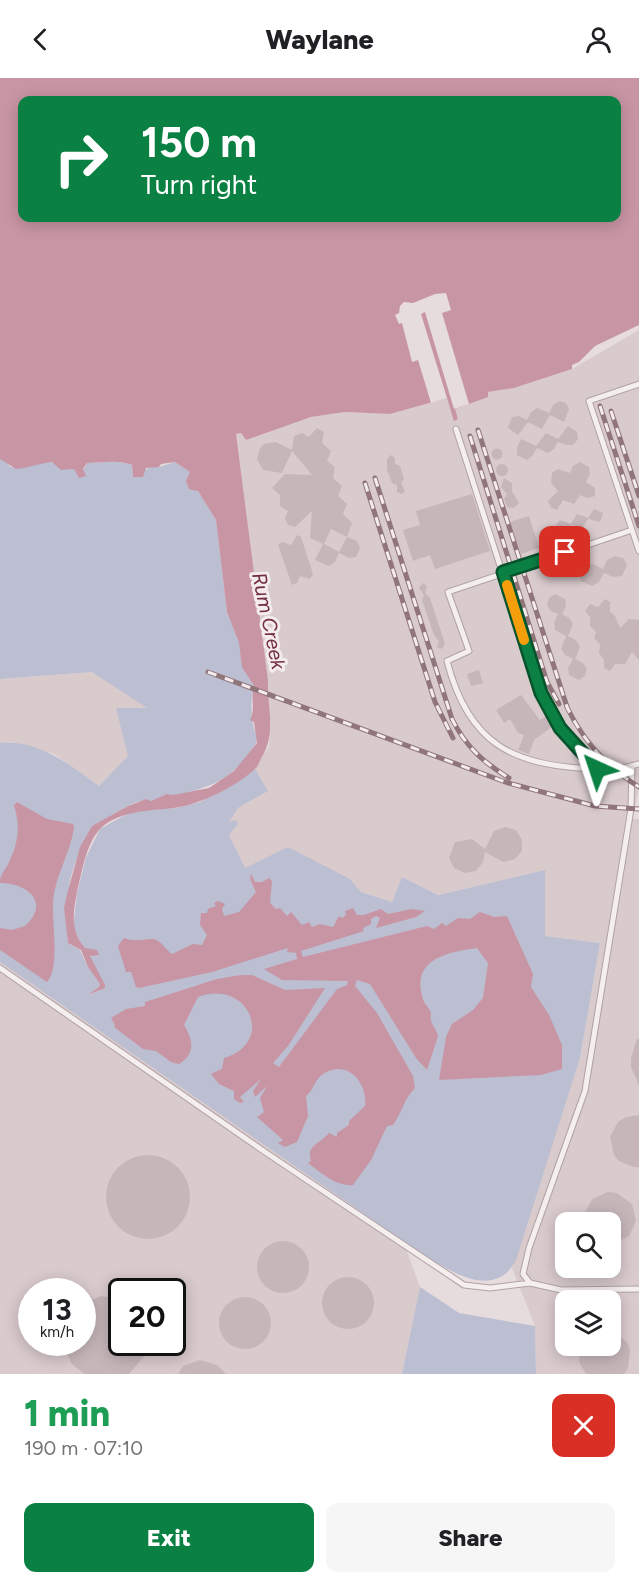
<!DOCTYPE html>
<html lang="en">
<head>
<meta charset="utf-8">
<style>
	:root { --surface:#fff; --page:#f6f6f6; --text:#202124; --muted:#757577; --accent:#0b8043 }
	body { margin:0; font-family:Figtree,sans-serif; background:var(--page); color:var(--text); height:100vh; display:flex; flex-direction:column; font-size:22px; white-space:nowrap }
	* { box-sizing:border-box; margin:0 }
	p { font-size:20px; color:var(--muted) }
	.icon { flex:none; width:33px; height:33px; fill:none; stroke:currentColor; stroke-width:2; stroke-linecap:round; stroke-linejoin:round }
	.map { position:relative; height:1296px; overflow:hidden }
	.panel { display:flex; flex-direction:column; background:var(--surface); flex:1 }
	.panel>* { flex:none }
	.top-card { position:absolute; left:18px; top:18px; width:603px; height:126px; border-radius:12px; box-shadow:0 3px 15px #0003; background:#0b8043; color:#fff; overflow:hidden }
	.fabs { position:absolute; left:555px; top:1134px; display:grid; gap:12px }
	.fabs a { display:grid; place-items:center; width:66px; height:66px; border-radius:12px; background:var(--surface); box-shadow:0 3px 15px #0003; font-size:30px }
	.speed { position:absolute; left:18px; top:1200px; display:flex; gap:12px; font-size:30px; font-weight:700; text-align:center }
	.speed>* { display:grid; place-content:center; width:78px; height:78px; border-radius:50%; background:var(--surface); box-shadow:0 3px 15px #0003; line-height:1 }
	.speed small { font-size:15px; font-weight:400 }
	.speed .limit { border:3px solid #111; border-radius:9px; background:#fff; color:#111 }
	.pin { position:absolute; display:grid; place-items:center; width:51px; height:51px; color:#fff; margin:-26px; border-radius:12px; box-shadow:0 3px 9px #0006 }
	.me { position:absolute; width:66px; margin:-33px; rotate:318deg; stroke-linejoin:round; filter:drop-shadow(0 0 4px #0008) }
	.turn { display:flex; align-items:center; gap:21px; height:126px; padding:0 24px; font-size:27px }
	.turn .icon { width:78px; height:78px; stroke-width:2.5 }
	.turn b { display:block; font-size:42px; line-height:51px }
	.round { display:grid; place-items:center; flex:none; width:63px; height:63px; border-radius:12px; background:var(--page) }
	.summary { display:flex; align-items:center; justify-content:space-between; height:102px; padding:0 24px }
	h1 { font-size:36px; font-weight:800; line-height:45px; color:#1e9e55 }
	.primary-button { display:flex; gap:12px; margin-top:auto; padding:12px 24px }
	.primary-button a { flex:1; height:69px; border-radius:12px; background:var(--accent); color:#fff; font-size:24px; font-weight:800; line-height:69px; text-align:center }
	.primary-button a+a { background:var(--page); color:var(--text) }
	header { display:flex; justify-content:space-between; align-items:center; height:78px; padding:0 24px; background:var(--surface); font-size:27px; font-weight:800 }
	.map>svg:first-child { display:block }
	.built { fill:#d9cacc; fill-rule:evenodd }
	.green { fill:#bcbed1 }
	.water { fill:#c895a4; fill-rule:evenodd }
	.pier { fill:#e6dcde }
	.building { fill:#c6b6b9; fill-rule:evenodd }
	.lines { fill:none; stroke-linecap:round; stroke-linejoin:round }
	.service-casing { stroke:#b0a1a4; stroke-width:7 }
	.service { stroke:#f5eeef; stroke-width:5 }
	.rail-casing { stroke:#90757a; stroke-width:5 }
	.rail { stroke:#f4ebed; stroke-width:3; stroke-dasharray:9; stroke-linecap:butt }
	.route-casing { stroke:#07532c; stroke-width:15 }
	.route { stroke:#0b8043; stroke-width:10 }
	.slow { stroke:#f59e0b; stroke-width:10 }
	.labels { text-anchor:middle; dominant-baseline:central; stroke-width:6; stroke-linejoin:round; paint-order:stroke }
	.water-label { font-size:20px; font-style:italic; fill:#722e3f; stroke:#f4ebed }
</style>
</head>
<body>
<header><svg class="icon" aria-label="back" viewBox="0 0 24 24"><path d="M15 5l-7 7 7 7"/></svg>Waylane<svg class="icon" aria-label="person" viewBox="0 0 24 24"><circle cx="12" cy="8" r="4"/><path d="M4 21q1-7 8-7t8 7"/></svg></header>
<div class="map">
<svg width="639" height="1296" viewBox="0 0 639 1296">
	<rect width="100%" height="100%" fill="#e6dcde"/>
	<path class="built" d="M639,252v457l-6,32h6v555h-103l-1,-48 -23,-58 68,-210 20,-115 -55,-7v-66l-107,25 -36,-18 -10,25 -31,-10 -11,-13 -105,-10 -16,-34 8,-11 -1,-3 -8,2 10,-15 30,-17 -13,-22 14,-23 2,-22 -36,-290 6,-1 5,7 65,-23 34,-5 45,2 57,-16 8,22 -1,-11 34,-17 26,-4 58,-19zM566,1144h44v46h-44zM566,1222h44v46h-44z
		M92,594l56,36 -20,48 -29,30 -45,-32 -41,-12 -13,1v-64z
		M0,884l403,279 17,46 -18,87h-402zM32,1214h50v50h-50zM122,1214h50v50h-50z"/>
	<path class="green" d="M0,381h5l5,8c15,1 25,-5 40,-5 8,1 16,5 24,7l5,9 8,-15c14,0 31,-4 45,2l1,11 20,-10 6,1 16,-5 15,10v6l26,42 11,92 12,31 7,30 8,13c-4,12 -3,33 1,45 2,7 3,0 2,8 0,6 -6,11 -9,16 -26,35 -58,36 -97,46 -9,-3 -22,4 -30,9 -49,23 -59,84 -53,133l12,7 8,17 12,17 -1,4 -10,7 16,-7 -32,-60 4,-35 9,-36 14,-28 32,-18 44,-3 24,-6 30,-15 25,-18 13,22 -30,17 -9,14 7,-2 2,4 -9,11 16,33 43,-21 62,32 11,13 31,10 10,-25 36,18 107,-25v66l55,7 -20,115 -64,202c-25,48 -82,0 -113,-19l-403,-279v-219c38,-4 70,22 99,43l29,-30 -12,-48h31l-55,-36 -92,7z
		M420,1209l39,26 76,13 1,48h-134z"/>
	<path class="water" d="M0,0h639v247l-44,21 -16,16 -7,3v4l-58,19 -26,4v5l-33,12 3,10 -4,2 -7,-23 -57,16 -45,-2 -34,5 -65,23 -5,-7 -5,1 32,247c-1,29 9,49 -6,76 -2,3 -4,10 -7,12 -20,18 -53,35 -81,39 -24,3 -53,2 -73,20 -15,15 -19,44 -24,64 -4,21 -7,39 8,56l12,2 2,5 -9,1 15,29v3l-17,7 11,-8 1,-3 -12,-17 -7,-17 -13,-7 -4,-35 3,-14 13,-47 12,-21 36,-20 18,-7 5,2 16,-7 6,1 36,-7 25,-17 23,-28 -3,-21 -4,-2c6,-10 0,-23 4,-34l-12,-19 -3,-24 -12,-31 -11,-92 -18,-29 -9,-2 -3,-8 4,-9 -15,-10 -14,2 -2,3 -13,1 -3,9h-10l-1,-12c-14,-6 -31,-2 -45,-2l-4,6 3,7 -7,2 -5,-9 -13,1 -9,-8c-13,1 -23,6 -36,7l-16,-10zM22,22h594v118h-594z
		M17,724l30,17 26,5 1,4c-4,26 -20,50 -21,76 -1,20 7,64 -6,78l-47,-32v-22l12,2 13,-4c26,-24 2,-43 -25,-43 0,-8 3,-10 7,-17 11,-21 14,-38 7,-61z
		M251,796l4,8h7l7,-4 3,3 -2,22 6,6 4,-1 7,8 4,-4 11,13 7,-3 3,5 8,-3 13,3 6,-11 3,2 4,-3 -1,-4 8,-3 4,7h7l17,-6 7,5 24,-5 13,2 -9,6 -40,11 4,-10 -4,-2 -5,3v5l-8,4 1,3 -63,20 2,6 124,-31 7,3 8,-6 4,3 12,-8 12,1 10,-7 14,5 13,-1 26,58 -2,13 18,28 13,30v24l-21,6 -102,5 7,-43 6,-13 21,-14 10,-12 5,-35 -11,-15c-29,4 -67,11 -54,51 1,5 5,7 7,12 2,4 0,4 1,9 1,6 6,10 7,16l-11,34 -11,-12 -46,-74 -13,-4 -2,6 22,27 36,63 2,12c-11,11 -13,24 -22,37l-6,1 -16,34 -18,25c-16,2 -33,-13 -45,-22l3,-2c-5,-16 9,-17 18,-28l8,4v-4l12,-8v-4l16,-15c3,-23 -18,-48 -42,-32 -9,6 -9,16 -17,22l2,20 -11,26 -12,5 -7,-4 5,-3 -26,-23 7,-5 -4,-14 7,-12 -12,11 -2,-6 8,-12 -21,18 4,5 -4,1 -6,-4v-8l-15,-7 -8,-10 11,-5 2,-11c52,-15 25,-80 -26,-61l-14,28c9,15 12,29 -5,39l-8,-2 -15,-11 -13,-2 -29,-22 1,-2 -4,-7 15,-9 19,-3v-4l72,-23 24,-4h11l33,15 40,-2 -37,58 -15,17 6,4 58,-78 10,-4 1,-4 -66,-1 -18,-11 33,-10 -1,-6 -9,-1 1,-4 -76,24 -73,16 -3,-1 -5,-15h-5l-8,-26 6,-8c11,4 19,1 29,1 8,1 13,11 19,15l21,-10 9,1 5,-10 -7,-10 1,-12h6l1,-4 8,-3 -2,-3 4,-2 7,3 -3,5 2,7 15,-4 17,-20 -6,-13z"/>
	<path class="pier" d="M446,215l5,17 -9,3 27,91 -15,5 -29,-97 -4,2 26,84 -16,5 -13,-43 -6,2 -10,-39 -3,1 -4,-9 4,-2 1,-7 4,-4 9,1 22,-9z"/>
	<path class="building" d="M559,323l7,2 3,6 -5,13 -14,-7 -8,14 -14,-7 -10,13 -10,-7 4,-11 7,-1 8,4 4,-8 6,-4 12,5 4,-8z
		M568,348l9,6 1,7 -5,6h-7l-8,-3 -4,7 -6,4 -11,-5 -5,8 -5,4 -10,-5v-7l4,-9 15,7 10,-13 12,6z
		M317,350l7,4 -2,11 9,8 -4,10 8,6 -2,11 9,8 -4,10 9,8 -4,10 9,9 -5,14 10,4 3,7 -4,9 -7,1 -10,-5 -4,9 -6,4 -14,-6 8,-16 -13,-6 2,-27 -17,16 -7,-2 -3,-7 3,-7 -8,-5v-11l-8,-7 13,-14 27,1 -20,-24 -10,22 -19,-3 -6,-11 3,-11 4,-4 12,-2 16,8 2,-14 8,-3 7,4zM331,451l16,8 -8,15 -15,-8z
		M491.5 376a5.5 5.5 0 1 1 11 0a5.5 5.5 0 1 1-11 0Z
		M391,377l4,3v6l5,2 4,13 -3,4 4,8 -3,3 -5,-2v-7l-5,-2 -5,-13v-11z
		M580,384l9,5 1,7 -4,8 9,6v8l-7,2 -8,-3 -6,9 -11,-4 -6,10 -6,-2 -3,-7 10,-10 -7,-8 1,-10 6,-4 12,4 3,-7z
		M496 392a6 6 0 1 1 12 0a6 6 0 1 1-12 0Z
		M504,400l8,5v8l7,12 -5,5 -7,-1 -3,-8 3,-5 -6,-7z
		M472,416l18,57 -55,18 -5,-14 -17,6 -10,-31 17,-5 -4,-14z
		M594,431l9,4 -3,9 -12,-3 -5,8 -12,-2 -8,9 -7,-3v-6l4,-5 11,4 6,-10 11,4z
		M529,438l10,32 -18,6 -11,-32z
		M297,457l4,2 12,37 -3,5 -10,-3 -3,7 -5,2 -14,-40 4,-3 9,3z
		M615,478l8,2 4,7 -5,11 -9,1 -9,-4 -5,9 -7,4 -11,-5 -1,-9 5,-6 8,-2 10,5 4,-9z
		M423,505l4,3 -2,7 5,5 15,46 -3,5 -5,-2 2,-6 -5,-6 -12,-35 2,-5 -5,-7z
		M555,516l10,5 1,7 -4,8 7,4 4,6 -5,12 8,4 4,7 -5,12 8,4 4,6 -2,7 -6,4 -10,-5 -1,-7 5,-9 -8,-4 -4,-6 5,-13 -11,-6 -1,-7 4,-9 -7,-3 -4,-6 2,-7z
		M605,521l5,3v10l5,4 5,12 9,-9 10,1v40l-7,-8 -7,12h-10l-5,7 -6,-3v-8l-5,-7 1,-9 -6,-6 2,-6 -6,-6v-9l-5,-6 5,-7 8,3z
		M479,592l4,13 -12,3 -4,-12z
		M521,617l19,25 8,-5 5,11 -19,14 -5,14 -11,-4 6,-15 -6,-2 -8,-14 -6,4 -8,-13z
		M505,749l11,3 6,10v11l-7,8 -12,3 -18,-10 -2,10 -7,9 -11,2 -11,-5 -5,-10 6,-16 17,-3 13,10 9,-18z
		M637,961h2v46l-8,-18v-9z
		M639,1037v52h-6l-14,-6 -5,-6 -4,-18 8,-15 8,-5z
		M106 1119a42 42 0 1 1 84 0a42 42 0 1 1-84 0Z
		M608,1114l9,1 15,11 4,17 -7,15 -19,10v-24h-26v-7l8,-16z
		M257 1189a26 26 0 1 1 52 0a26 26 0 1 1-52 0Z
		M322 1225a26 26 0 1 1 52 0a26 26 0 1 1-52 0Z
		M101,1218l21,3v43h26l-3,13 -16,19h-45l-13,-11 -6,-14v-7h17v-38z
		M219 1245a26 26 0 1 1 52 0a26 26 0 1 1-52 0Z
		M610,1252l17,12 3,8 -2,18 -4,6h-38l-7,-12 2,-16h29z
		M200,1282l17,5 9,9h-48l5,-8z"/>
	<g class="lines">
		<defs>
			<path id="service" d="M456,351l85,264 19,35 37,41 18,1 24,-6
				M632,452l-43,-129 50,-17
				M632,688l-1,43 -46,282 -56,157 -6,26 7,9 31,7 78,-1
				M597,691c-83,-3 -128,-23 -150,-108l22,-10 -21,-59 184,-62 7,21
				M0,890l265,184 199,133 26,3 40,-5"/>
		</defs>
		<use href="#service" class="service-casing"/>
		<use href="#service" class="service"/>
		<defs>
			<path id="rail" d="M600,328l39,120
				M611,333l28,85
				M478,352l89,277c16,34 40,60 72,80
				M470,358l77,246 12,22
				M375,400l77,241c14,28 31,43 57,59
				M365,405l70,219 18,36
				M208,594l300,111 87,23 44,3"/>
		</defs>
		<use href="#rail" class="rail-casing"/>
		<use href="#rail" class="rail"/>
	</g>
	<g class="lines">
		<defs>
			<path id="route" d="M565,474l-62,20 38,121 19,35 37,41"/>
		</defs>
		<use href="#route" class="route-casing"/>
		<use href="#route" class="route"/>
		<path class="slow" d="M507,507l17,55"/>
	</g>
	<g class="labels">
		<g class="water-label">
			<text transform="translate(269 543) rotate(78)">Rum Creek</text>
		</g>
	</g>
</svg>
<div class="fabs">
<a><svg class="icon" aria-label="search" viewBox="0 0 24 24"><circle cx="10" cy="10" r="6"/><path d="M15 15l6 6"/></svg></a>
<a><svg class="icon" aria-label="layers" viewBox="0 0 24 24"><path d="M12 4l9 5-9 5-9-5zM3 14l9 5 9-5"/></svg></a>
</div>
<div class="speed"><div>13<small>km/h</small></div><div class="limit">20</div></div>
<div class="pin" style="left:565px;top:474px;background:#d93025"><svg class="icon" aria-label="arrive" viewBox="0 0 24 24"><path d="M6 21V4h12l-3 4 3 4H6"/></svg></div>
<svg class="me" style="left:597px;top:691px" viewBox="-20 -20 40 40"><path d="M0-17L14 15 0 8-14 15z" fill="#0b8043" stroke="#fff" stroke-width="4"/></svg>
<div class="top-card">
<div class="turn"><svg class="icon" aria-label="right" viewBox="0 0 24 24"><path d="M7 20v-9h11M14 6l5 5-5 5"/></svg><div><b>150 m</b>Turn right</div></div>
</div>
</div>
<section class="panel">
<div class="summary"><div><h1>1 min</h1><p>190 m · 07:10</p></div><a class="round" style="background:#d93025;color:#fff"><svg class="icon" aria-label="close" viewBox="0 0 24 24"><path d="M6 6l12 12M18 6L6 18"/></svg></a></div>
<div class="primary-button"><a>Exit</a><a>Share</a></div>
</section>
</body>
</html>
